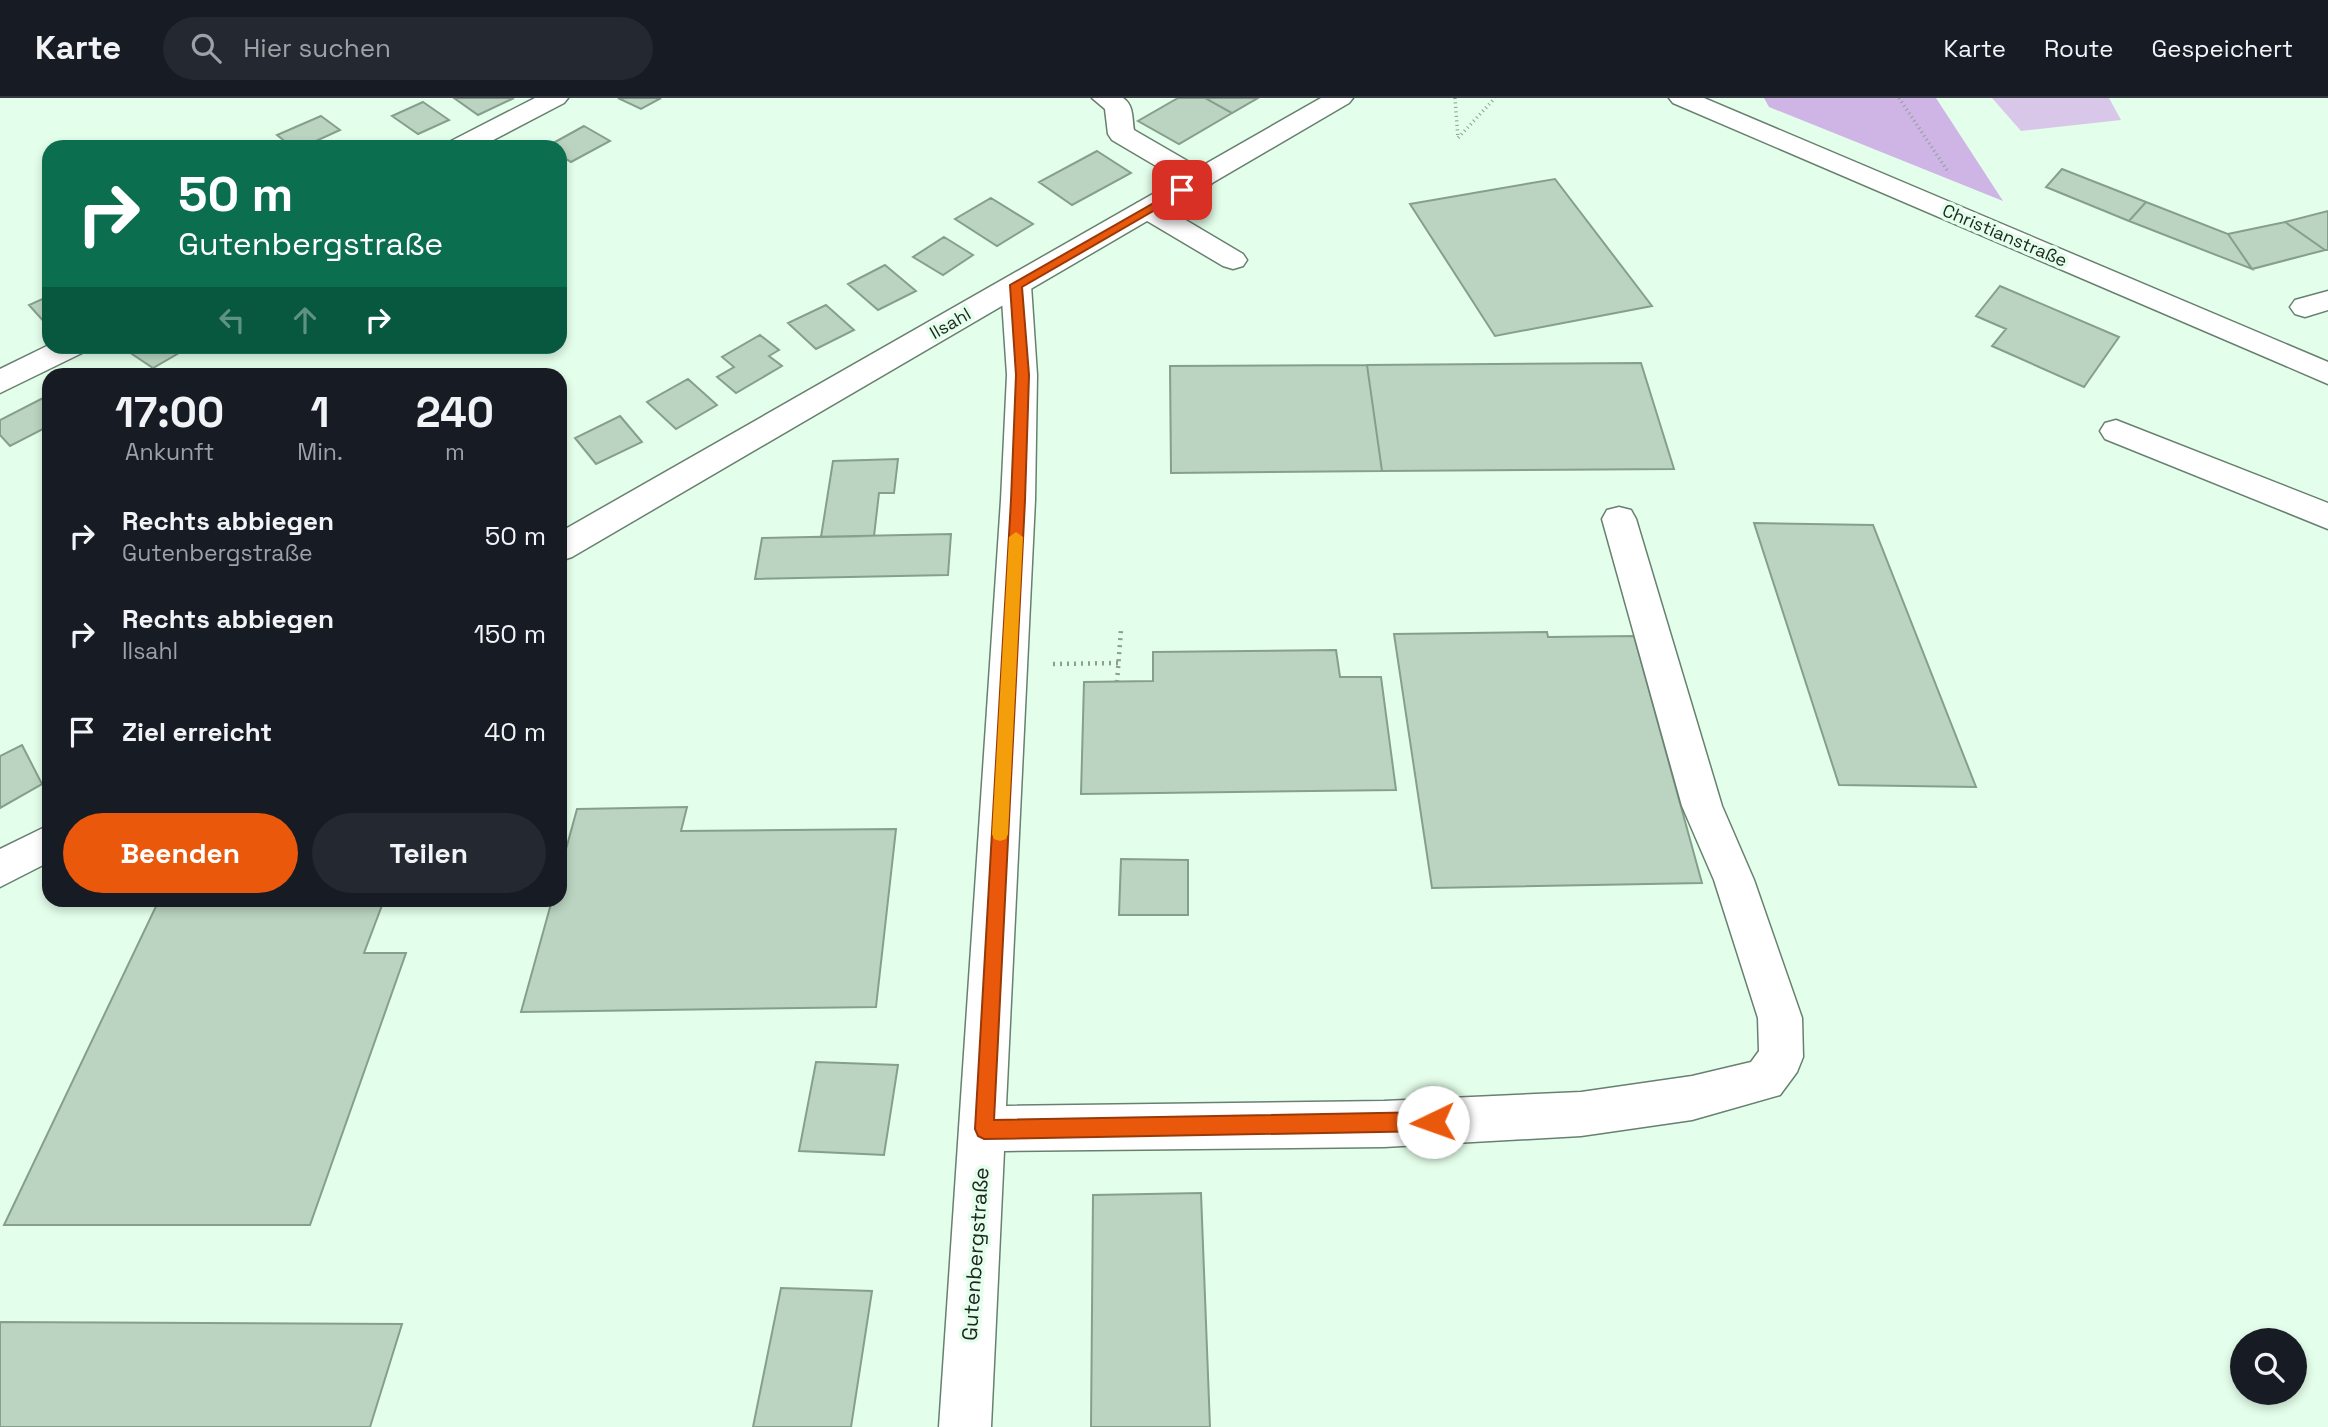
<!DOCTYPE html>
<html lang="de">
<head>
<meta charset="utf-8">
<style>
	:root { --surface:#171b24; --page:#242831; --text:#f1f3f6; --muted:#9ea1a6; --line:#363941; --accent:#ea580c }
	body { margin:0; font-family:"Space Grotesk",sans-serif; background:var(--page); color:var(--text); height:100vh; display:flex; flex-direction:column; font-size:26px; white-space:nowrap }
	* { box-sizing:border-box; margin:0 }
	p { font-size:23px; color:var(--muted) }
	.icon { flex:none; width:38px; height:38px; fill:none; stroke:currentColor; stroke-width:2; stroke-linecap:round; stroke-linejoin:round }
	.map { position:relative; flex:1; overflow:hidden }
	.sheet { position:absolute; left:42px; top:270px; width:525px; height:539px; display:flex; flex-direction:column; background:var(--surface); border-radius:21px; box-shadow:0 4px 10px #0003 }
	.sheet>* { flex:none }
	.banner { position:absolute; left:42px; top:42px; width:525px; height:214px; border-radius:21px; box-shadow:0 4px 10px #0003; background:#0b6e4f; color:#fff; overflow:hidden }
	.buttons { position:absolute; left:2230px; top:1230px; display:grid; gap:14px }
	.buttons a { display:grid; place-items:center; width:77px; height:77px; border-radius:50%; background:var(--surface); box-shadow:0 4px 10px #0003; font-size:35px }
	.pin { position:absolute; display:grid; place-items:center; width:60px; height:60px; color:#fff; margin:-30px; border-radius:14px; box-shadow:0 4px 10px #0006 }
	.me { position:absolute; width:77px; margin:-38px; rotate:267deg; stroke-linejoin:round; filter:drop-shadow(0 0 5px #0008) }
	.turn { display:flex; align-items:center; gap:24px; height:147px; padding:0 21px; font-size:32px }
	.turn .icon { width:91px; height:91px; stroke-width:2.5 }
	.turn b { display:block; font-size:49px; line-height:60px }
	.lanes { display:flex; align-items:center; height:66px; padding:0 21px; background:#0003; justify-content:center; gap:35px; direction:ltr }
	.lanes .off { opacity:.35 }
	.eta { display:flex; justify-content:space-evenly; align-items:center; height:119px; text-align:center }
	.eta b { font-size:42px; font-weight:800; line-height:49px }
	.action { display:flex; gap:14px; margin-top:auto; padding:14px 21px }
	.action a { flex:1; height:80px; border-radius:42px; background:var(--accent); color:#fff; font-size:28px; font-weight:800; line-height:80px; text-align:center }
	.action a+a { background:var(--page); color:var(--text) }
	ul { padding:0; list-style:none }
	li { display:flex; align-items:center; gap:21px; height:98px; padding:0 21px }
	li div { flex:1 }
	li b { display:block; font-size:26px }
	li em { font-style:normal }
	header { display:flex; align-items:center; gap:42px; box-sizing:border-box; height:98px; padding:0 35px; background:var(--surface); border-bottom:2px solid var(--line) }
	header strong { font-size:33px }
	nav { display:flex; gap:38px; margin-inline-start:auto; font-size:24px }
	.search { width:490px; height:63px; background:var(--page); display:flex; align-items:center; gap:18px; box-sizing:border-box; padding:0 24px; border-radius:38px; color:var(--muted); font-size:26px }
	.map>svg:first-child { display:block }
	.green { fill:#d8c7e8 }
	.forest { fill:#ceb5e5 }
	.building { fill:#bad4c1; stroke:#869f8c; stroke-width:2 }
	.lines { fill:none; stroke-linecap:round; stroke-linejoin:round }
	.minor-casing { stroke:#68806f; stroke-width:3 }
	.major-casing { stroke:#68806f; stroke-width:3 }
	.path-far1 { stroke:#8c9f91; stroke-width:3.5; stroke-dasharray:1 3.5; stroke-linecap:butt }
	.path { stroke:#8c9f91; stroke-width:4.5; stroke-dasharray:2 5; stroke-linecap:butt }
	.minor { fill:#fff; fill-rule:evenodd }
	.major { fill:#fff; fill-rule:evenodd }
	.route { fill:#ea580c; stroke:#983908; stroke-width:2 }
	.slow { fill:#f59e0b }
	.labels { text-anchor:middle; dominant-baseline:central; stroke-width:7; stroke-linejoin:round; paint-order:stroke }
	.far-street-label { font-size:18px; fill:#1c261f; stroke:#e3feea }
	.street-label { font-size:21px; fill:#1c261f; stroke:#e3feea }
</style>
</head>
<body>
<header>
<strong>Karte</strong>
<div class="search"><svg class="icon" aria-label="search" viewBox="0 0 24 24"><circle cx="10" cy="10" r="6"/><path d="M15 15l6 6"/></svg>Hier suchen</div>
<nav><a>Karte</a><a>Route</a><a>Gespeichert</a></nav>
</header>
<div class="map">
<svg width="2328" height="1329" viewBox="0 0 2328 1329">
	<rect width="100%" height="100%" fill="#e3feea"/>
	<path class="green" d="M1992,0h117l12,22 -100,11z"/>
	<path class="forest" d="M1764,0h172l67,103 -234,-94z"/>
	<path class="building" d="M454,0h60l-36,17z
		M618,0h43l-20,11z
		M1178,0h27l27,15 -53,31 -41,-23z
		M1205,0h53l-26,15z
		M423,4l26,18 -31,14 -26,-18z
		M321,18l19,14 -37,17h-11l-15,-12z
		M584,28l26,15 -39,21 -11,-7v-8h-14z
		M1097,53l34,22 -59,32 -33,-23z
		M2062,71l84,33 -17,19 -83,-34z
		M1555,81l97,127 -157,30 -85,-132z
		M991,100l42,26 -36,22 -42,-27z
		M2146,104l82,32 24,35 -123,-48z
		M2328,113v39h-3l-40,-28z
		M2285,124l40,28 -73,19 -24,-35z
		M944,139l29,18 -30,20 -30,-18z
		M885,167l31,26 -38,19 -30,-26z
		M2000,188l119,51 -35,50 -92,-41 14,-17 -30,-13z
		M49,198v29h-2l-18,-20z
		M826,207l28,25 -38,19 -28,-26z
		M760,237l19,15 -10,6 13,10 -46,27 -19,-16 17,-10 -12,-10z
		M131,248h60l-38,22 -27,-18z
		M1641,265l33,106 -292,2 -15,-106z
		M1367,267l15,106 -211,2 -1,-107z
		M688,281l29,26 -41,24 -29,-27z
		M49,297v31l-39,20 -10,-11v-15z
		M620,318l22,26 -46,22 -21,-26z
		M898,361l-4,34h-15l-5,43 -53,1 12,-76z
		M1754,425l119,2 103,262 -137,-2z
		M951,436l-3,41 -193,4 7,-41z
		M1547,534l1,5 86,-1 68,247 -270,5 -38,-254z
		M1336,552l4,27h41l15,113 -315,4 3,-112 69,-1v-29z
		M22,647l20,39 -42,24v-52z
		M687,709l-6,24 215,-2 -20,178 -355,5 31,-112h8v-29l17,-62z
		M1121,761l67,1v55h-69z
		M159,802h225l-20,53h42l-96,272h-306z
		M816,964l82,3 -14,90 -85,-4z
		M1201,1095l9,234h-119l2,-232z
		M781,1190l91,3 -21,136h-98z
		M0,1224l402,2 -32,103h-370z"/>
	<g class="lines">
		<defs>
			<path id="minor" d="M535,0h33l-4,5 -84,44h-33l4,-6z
				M1092,0h31c11,7 9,21 11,32l76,44 4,6 -4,6 -10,2 -10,-2 -78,-46 -4,-6 -3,-25z
				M1147,103l10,2 86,51 4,6 -4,6 -10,3 -10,-3 -86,-51 -4,-6 4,-6z
				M1016,178l10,2 5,7 6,90 -2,125 -29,606 378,-5 197,-9 111,-16 59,-14 8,-11 -1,-33 -44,-138 -32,-74 -80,-287 5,-9 12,-3 12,3 5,9 86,287 32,74 48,138 1,39 -6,15 -17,23 -88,25 -111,16 -197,11 -380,4 -13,276h-52l62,-927 6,-125 -6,-90 5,-7z
				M2328,193v19l-23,7 -10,-3 -5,-7 5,-7z
				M49,247l37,1 -4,7 -82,40v-24z
				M2116,322l212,83v26l-223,-90 -5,-8 5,-8z"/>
			<path id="major" d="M1321,0h32l-4,5 -777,454 -12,4v-29z
				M1669,0h35l624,264v22l-655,-281z
				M49,727v37l-49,25v-38z"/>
		</defs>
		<use href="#minor" class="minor-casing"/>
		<use href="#major" class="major-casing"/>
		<path class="path-far1" d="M1455,0l3,40 37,-40
			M1899,0l50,75"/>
		<path class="path" d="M1053,566l65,-1
			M1117,584l4,-52"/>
		<use href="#minor" class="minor"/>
		<use href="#major" class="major"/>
	</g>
	<path class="route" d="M1182,89l6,3 -2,2 -164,95 7,88 -4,125 -31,620 439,-8 7,3 3,7 -3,6 -7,3 -449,8 -6,-3 -3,-7 36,-629 5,-125 -6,-90z"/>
	<path class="slow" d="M1016,434l7,5 -15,297 -2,5 -6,2 -6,-2 -2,-5 17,-297z"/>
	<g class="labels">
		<g class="far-street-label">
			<text transform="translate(2005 137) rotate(23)">Christianstraße</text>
			<text transform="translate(950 225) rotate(-30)">Ilsahl</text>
		</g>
		<g class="street-label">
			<text transform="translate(975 1156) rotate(-86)">Gutenbergstraße</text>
		</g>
	</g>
</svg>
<div class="buttons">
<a><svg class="icon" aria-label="search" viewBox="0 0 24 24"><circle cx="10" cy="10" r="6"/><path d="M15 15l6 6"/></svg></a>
</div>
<div class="pin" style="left:1182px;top:92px;background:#d93025"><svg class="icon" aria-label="arrive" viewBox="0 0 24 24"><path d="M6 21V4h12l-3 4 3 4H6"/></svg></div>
<svg class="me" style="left:1433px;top:1024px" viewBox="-20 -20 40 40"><circle r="19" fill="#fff"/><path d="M0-13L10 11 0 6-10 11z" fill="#ea580c"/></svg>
<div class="banner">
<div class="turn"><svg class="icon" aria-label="right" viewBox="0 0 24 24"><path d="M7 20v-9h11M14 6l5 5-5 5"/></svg><div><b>50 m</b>Gutenbergstraße</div></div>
<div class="lanes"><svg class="icon off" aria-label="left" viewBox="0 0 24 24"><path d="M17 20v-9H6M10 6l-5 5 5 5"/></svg><svg class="icon off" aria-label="ahead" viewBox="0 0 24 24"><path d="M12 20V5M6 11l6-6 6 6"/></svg><svg class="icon" aria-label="right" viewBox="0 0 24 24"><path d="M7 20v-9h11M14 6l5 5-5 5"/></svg></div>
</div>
<section class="sheet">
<div class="eta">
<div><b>17:00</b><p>Ankunft</p></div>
<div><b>1</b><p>Min.</p></div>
<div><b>240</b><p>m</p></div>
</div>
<ul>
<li><svg class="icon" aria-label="right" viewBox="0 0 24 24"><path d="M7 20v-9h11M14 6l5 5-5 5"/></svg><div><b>Rechts abbiegen</b><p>Gutenbergstraße</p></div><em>50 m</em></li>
<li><svg class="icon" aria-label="right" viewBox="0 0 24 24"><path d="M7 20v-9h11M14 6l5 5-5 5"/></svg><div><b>Rechts abbiegen</b><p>Ilsahl</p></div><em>150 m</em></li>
<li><svg class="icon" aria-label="arrive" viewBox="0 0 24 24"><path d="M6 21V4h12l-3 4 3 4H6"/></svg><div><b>Ziel erreicht</b></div><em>40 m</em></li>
</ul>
<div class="action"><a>Beenden</a><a>Teilen</a></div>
</section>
</div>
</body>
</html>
